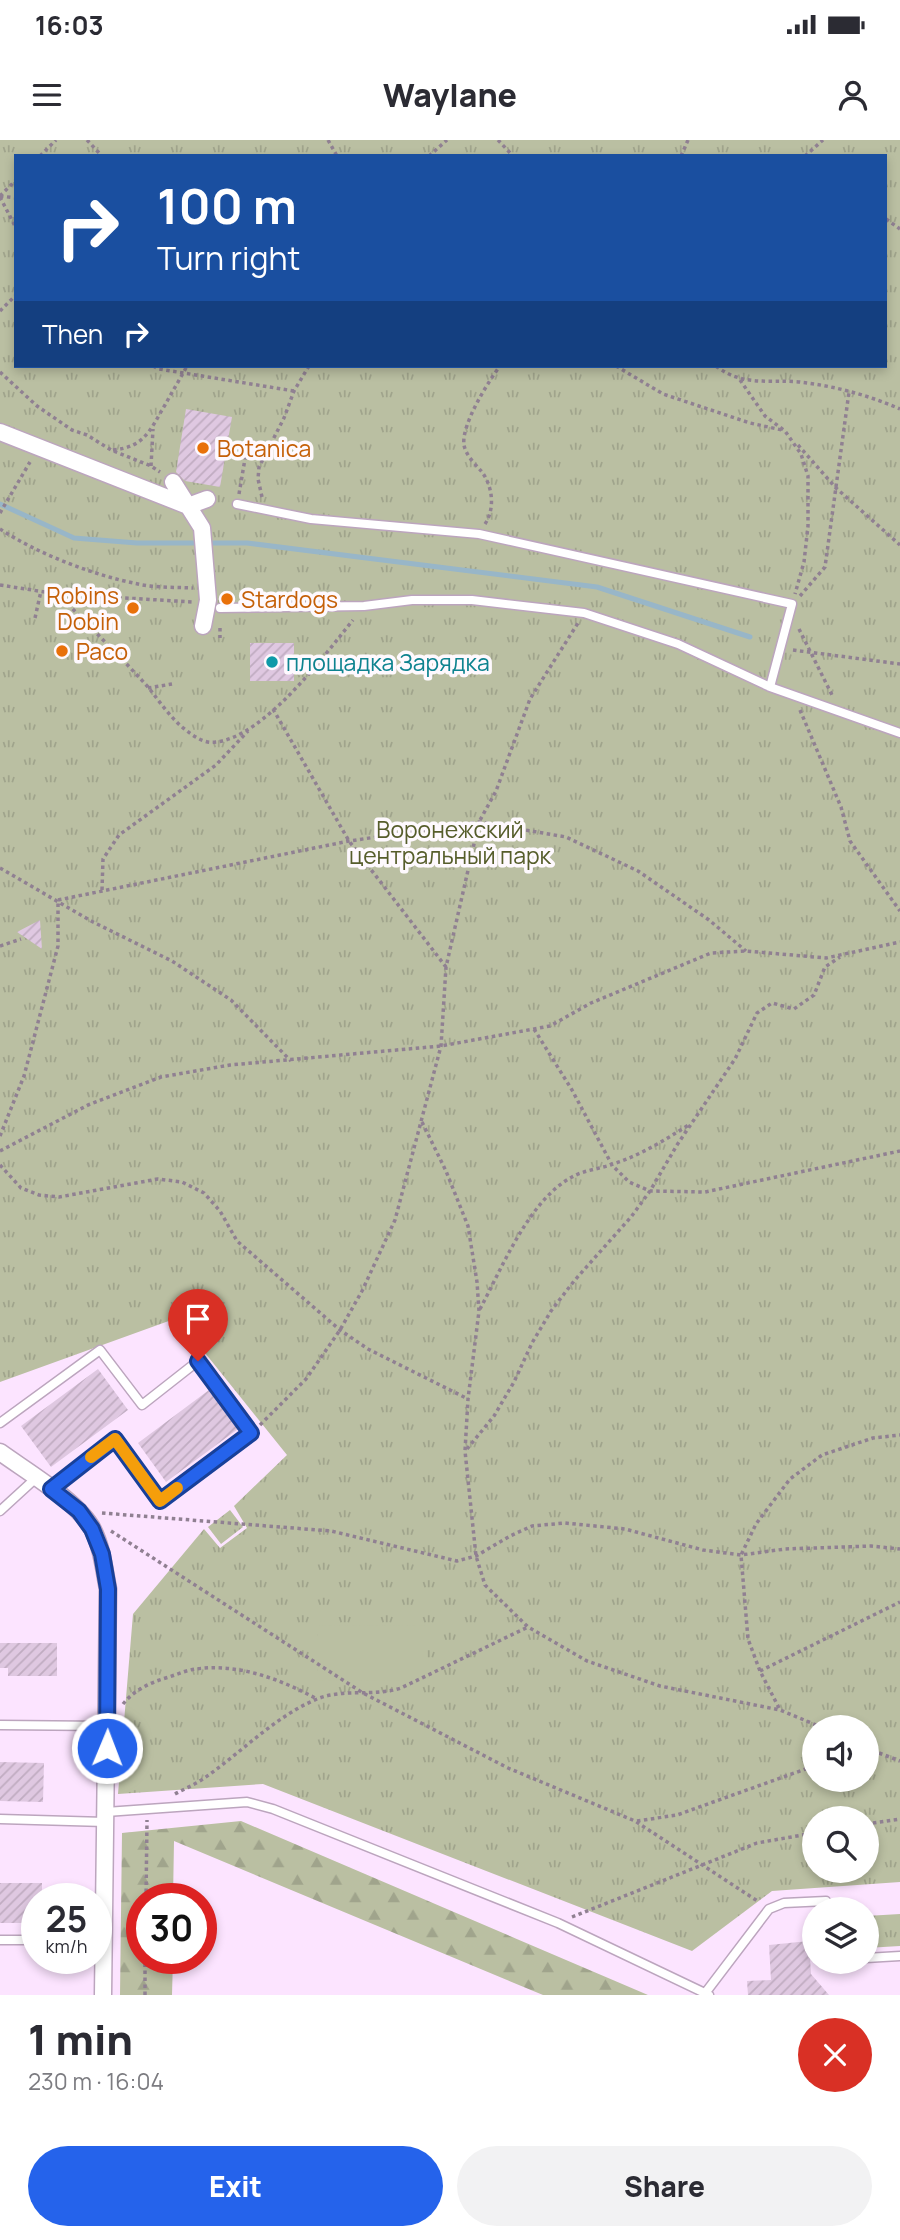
<!DOCTYPE html>
<html lang="en">
<head>
<meta charset="utf-8">
<style>
	:root { --surface:#fff; --page:#f2f2f3; --text:#2b2b33; --muted:#7c7c81; --accent:#2563eb }
	body { margin:0; font-family:Manrope,sans-serif; background:var(--page); color:var(--text); height:100vh; display:flex; flex-direction:column; font-size:26px; white-space:nowrap }
	* { box-sizing:border-box; margin:0 }
	p { font-size:23px; color:var(--muted) }
	.icon { flex:none; width:38px; height:38px; fill:none; stroke:currentColor; stroke-width:2; stroke-linecap:round; stroke-linejoin:round }
	.map { position:relative; height:1855px; overflow:hidden }
	.drawer { display:flex; flex-direction:column; background:var(--surface); flex:1 }
	.drawer>* { flex:none }
	.guide { position:absolute; left:14px; top:14px; width:873px; height:214px; border-radius:0px; box-shadow:0 4px 10px #0003; background:#1a4fa0; color:#fff; overflow:hidden }
	.fabs { position:absolute; left:802px; top:1575px; display:grid; gap:14px }
	.fabs a { display:grid; place-items:center; width:77px; height:77px; border-radius:50%; background:var(--surface); box-shadow:0 4px 10px #0003; font-size:35px }
	.speed { position:absolute; left:21px; top:1743px; display:flex; gap:14px; font-size:35px; font-weight:700; text-align:center }
	.speed>* { display:grid; place-content:center; width:91px; height:91px; border-radius:50%; background:var(--surface); box-shadow:0 4px 10px #0003; line-height:1 }
	.speed small { font-size:18px; font-weight:400 }
	.speed .limit { border:10px solid #d22; background:#fff; color:#111 }
	.pin { position:absolute; display:grid; place-items:center; width:60px; height:60px; color:#fff; margin:-72px -30px; border-radius:50% 50% 50% 0; rotate:-45deg; box-shadow:0 0 7px #0007 }
	.pin .icon { rotate:45deg }
	.me { position:absolute; width:77px; margin:-38px; rotate:1deg; stroke-linejoin:round; filter:drop-shadow(0 0 5px #0008) }
	.turn { display:flex; align-items:center; gap:24px; height:147px; padding:0 28px; font-size:32px }
	.turn .icon { width:91px; height:91px; stroke-width:2.5 }
	.turn b { display:block; font-size:49px; line-height:60px }
	.then { display:flex; align-items:center; height:66px; padding:0 28px; background:#0003; gap:14px; font-size:26px }
	.round { display:grid; place-items:center; flex:none; width:74px; height:74px; border-radius:37px; background:var(--page) }
	.summary { display:flex; align-items:center; justify-content:space-between; height:119px; padding:0 28px }
	h1 { font-size:42px; font-weight:800; line-height:52px }
	.primary-button { display:flex; gap:14px; margin-top:auto; padding:14px 28px }
	.primary-button a { flex:1; height:80px; border-radius:42px; background:var(--accent); color:#fff; font-size:28px; font-weight:800; line-height:80px; text-align:center }
	.primary-button a+a { background:var(--page); color:var(--text) }
	.status { display:flex; justify-content:space-between; align-items:center; height:49px; padding:0 35px; background:var(--surface); direction:ltr }
	.status svg { height:19px; fill:currentColor }
	header { display:flex; justify-content:space-between; align-items:center; height:91px; padding:0 28px; background:var(--surface); font-size:32px; font-weight:800 }
	.map>svg:first-child { display:block }
	.forest { fill:url(#forest-firs) }
	.park { fill:url(#park-tufts); fill-rule:evenodd }
	.garden { fill:#babfa2 }
	.lines { fill:none; stroke-linecap:round; stroke-linejoin:round }
	.stream { stroke:#98b6c8; stroke-width:5 }
	.building { fill:url(#building-hatch) }
	.lane-casing { stroke:#bca5be; stroke-width:11 }
	.street-casing { stroke:#bca5be; stroke-width:19 }
	.path { stroke:#908092; stroke-width:3.5; stroke-dasharray:3.5 3.5; stroke-linecap:butt }
	.lane { stroke:#fff; stroke-width:8 }
	.street { stroke:#fff; stroke-width:16 }
	.route-casing { stroke:#184099; stroke-width:18 }
	.route { stroke:#2563eb; stroke-width:12 }
	.slow { stroke:#f59e0b; stroke-width:12 }
	.food-dot { fill:#e8710a; stroke:#fef9fe; stroke-width:2.5 }
	.culture-dot { fill:#0f9aa8; stroke:#fef9fe; stroke-width:2.5 }
	.labels { text-anchor:middle; dominant-baseline:central; stroke-width:7; stroke-linejoin:round; paint-order:stroke }
	.food-label { font-size:23px; fill:#c56008; stroke:#fef9fe; text-anchor:start }
	.culture-label { font-size:23px; fill:#0d838f; stroke:#fef9fe; text-anchor:start }
	.park-label { font-size:23px; fill:#565d2b; stroke:#fef9fe }
</style>
</head>
<body>
<div class="status"><b>16:03</b><svg viewBox="0 0 49 12"><path d="M0 12V9h3v3zM5 12V6h3v6zM10 12V3h3v9zM15 12V0h3v12zM26 1h20v11H26zM47 4h2v5h-2z"/></svg></div>
<header><svg class="icon" aria-label="menu" viewBox="0 0 24 24"><path d="M4 6h16M4 12h16M4 18h16"/></svg>Waylane<svg class="icon" aria-label="person" viewBox="0 0 24 24"><circle cx="12" cy="8" r="4"/><path d="M4 21q1-7 8-7t8 7"/></svg></header>
<div class="map">
<svg width="900" height="1855" viewBox="0 0 900 1855">
	<defs>
		<pattern id="forest-firs" width="22" height="20" patternUnits="userSpaceOnUse" patternTransform="scale(1.75)"><rect width="22" height="20" fill="#babfa2"/><path d="M5 1l3.5 6h-7zM16 11l3.5 6h-7z" fill="#a0a48c"/></pattern>
		<pattern id="park-tufts" width="24" height="20" patternUnits="userSpaceOnUse" patternTransform="scale(1.75)"><rect width="24" height="20" fill="#babfa2"/><path d="M3 7l-1-3M5 7V3M7 7l1-3M15 17l-1-3M17 17v-4M19 17l1-3" fill="none" stroke="#a0a48c"/></pattern>
		<pattern id="building-hatch" width="6" height="6" patternUnits="userSpaceOnUse" patternTransform="scale(1.75)"><rect width="6" height="6" fill="#dfc8e1"/><path d="M-1 1l2-2M0 6l6-6M5 7l2-2" fill="none" stroke="#c0acc1"/></pattern>
	</defs>
	<rect width="100%" height="100%" fill="#fce4ff"/>
	<path class="forest" d="M241,1681l407,174h-105l-369,-154 -1,58h-31v59h31l-1,37h-52l2,-162z"/>
	<path class="park" d="M0,0h900v1742l-128,9 -80,60 -429,-167 -145,10 15,-180 71,-85 16,19 27,-20 -13,-22 53,-51 -110,-137 -177,64zM16,16h870v210h-870zM814,1587h52v53h-52zM814,1678h52v53h-52z
		M230,1370l13,17 -22,17 -13,-17z
		M900,1774v32l-34,2v-32z"/>
	<path class="garden" d="M426,1485v55l-108,1v-55z"/>
	<g class="lines">
		<path class="stream" d="M0,364l74,34 63,5h56
			M212,403h35l350,44 153,50"/>
	</g>
	<path class="building" d="M186,269l46,8 -12,70 -35,-6 -9,-9z
		M250,503h44v38h-44z
		M40,780l2,29 -25,-17z
		M98,1229l30,41 -77,57 -30,-41z
		M209,1250l29,39 -72,53 -28,-39z
		M0,1503h57v33h-49v-8h-8z
		M0,1622l44,1 -1,39 -43,-1z
		M0,1743h42v16h-5v24h-37z
		M809,1801l2,33 18,21h-81l-1,-14 24,-1 -2,-35z"/>
	<g class="lines">
		<defs>
			<path id="lane" d="M237,364l74,15 168,15 313,70 -22,83 130,46
				M220,468l144,-2 48,-6h60l112,13 94,31 92,43
				M0,1283l100,-73 42,55 56,-44 53,72 -91,68 -45,-62 -63,49
				M0,1371l36,-33
				M0,1585l107,1
				M106,1672l141,-10 26,7 285,114 151,72
				M0,1679l105,3
				M0,1800h37
				M866,1818l34,-2
				M706,1852l63,-83 15,-6 42,-2v8"/>
			<path id="street" d="M0,292l188,74 19,-7
				M173,342l29,46 6,72 -5,26
				M0,1312c26,19 79,50 93,78 9,18 11,39 15,59l-5,406"/>
		</defs>
		<use href="#lane" class="lane-casing"/>
		<use href="#street" class="street-casing"/>
		<path class="path" d="M87,0l15,16
			M328,0l9,16
			M498,0l15,16
			M40,16l16,-16
			M429,16l18,-16
			M681,16l7,-16
			M805,16l18,-16
			M0,56l16,-16
			M0,56l16,2
			M0,57l16,31
			M886,79l14,10
			M0,171l16,-16
			M153,226l6,3 135,22
			M616,226l47,28 87,29 32,7
			M716,226c27,21 52,13 84,16 34,4 68,13 100,27
			M0,232l37,34 35,24 15,5 24,15 40,16 9,6
			M740,240l25,36 20,15 16,23 7,22v50l-4,36 -9,32
			M798,305l38,43 64,57
			M113,310c32,-3 37,-20 52,-45 7,-13 15,-26 22,-39
			M151,326l2,-37
			M239,354l7,-41
			M262,357l-4,-18 1,-12 25,-49 10,-27 15,-25
			M0,373l30,-51
			M485,384c10,-15 8,-37 -3,-52 -6,-7 -16,-16 -18,-27 -3,-20 24,-63 36,-79
			M0,389c38,25 93,46 138,55 18,4 37,3 55,4
			M0,445l58,9 135,8
			M58,454c30,31 61,61 90,93 12,15 23,32 39,44 8,6 18,13 29,11 48,-5 108,-86 137,-122
			M800,456l25,-29 24,-175
			M35,478l6,-27
			M220,488v10
			M799,489l34,68
			M793,510l107,14
			M148,548l24,-4
			M273,569l76,132 97,126
			M800,570l41,97 9,34 50,70
			M0,728l93,54 79,39 59,39 60,61
			M102,750l1,-31 16,-24 97,-70 32,-34
			M0,806l21,-7
			M534,889l38,61 40,75 17,17 21,9 55,1 195,-41
			M422,982l24,49 22,55 9,56 2,29 -11,88 -3,52 11,105 9,29 43,42 59,34 73,25 120,24 41,17
			M0,996l24,-60 34,-130v-46l291,-59 130,-19 87,15 72,34 71,49 37,31
			M0,1011l88,-46 73,-28 69,-12 211,-19 109,-20 41,-23 120,-50 35,-2 80,7 74,-16
			M0,1025l21,23 18,7 20,2 99,-18 24,3 22,11 16,18 17,30 103,89 28,19 100,50
			M480,1169c22,-41 49,-109 92,-132 12,-7 28,-8 41,-13 28,-9 52,-24 77,-40
			M260,1285l46,-46 34,-49 22,-39 33,-71 46,-174 5,-79 33,-145 17,-31 34,-92 48,-76
			M467,1309l27,-33 20,-34 18,-39 19,-32 23,-30 57,-64 19,-26 27,-46 58,-86 22,-46 15,-10 22,6 20,-14 11,-28 15,-10
			M102,1373l229,18 126,30 19,-5 34,-20 22,-10 33,-3 60,6 78,21 38,5 44,-6 86,-3 29,3
			M111,1391l252,162 145,75 127,53 124,81
			M760,1531l140,-69
			M123,1564c11,-14 28,-22 46,-27 9,-3 18,-7 27,-8 42,-6 84,10 121,30
			M779,1568l-19,-37 -12,-32 -7,-84 15,-31 34,-45 32,-24 51,-17 27,-3
			M866,1608l34,13
			M175,1654c9,-5 19,-9 28,-15 38,-26 71,-62 114,-80 27,-11 57,-2 84,-11l127,-61
			M637,1681l40,-6 137,-49
			M866,1684l34,-5
			M146,1759l1,-79
			M572,1777l185,-74 57,-10
			M145,1855v-37"/>
		<use href="#lane" class="lane"/>
		<use href="#street" class="street"/>
	</g>
	<g class="lines">
		<defs>
			<path id="route" d="M107,1608l1,-159 -6,-35 -10,-25 -13,-18 -28,-22 64,-50 45,62 91,-68 -53,-72"/>
		</defs>
		<use href="#route" class="route-casing"/>
		<use href="#route" class="route"/>
		<path class="slow" d="M91,1317l24,-18 45,62 17,-13"/>
	</g>
	<g class="food-dot">
		<circle cx="203" cy="308" r="7"/>
		<circle cx="227" cy="459" r="7"/>
		<circle cx="133" cy="468" r="7"/>
		<circle cx="62" cy="511" r="7"/>
	</g>
	<circle class="culture-dot" cx="272" cy="522" r="7"/>
	<g class="labels">
		<g class="food-label">
			<text x="217" y="308">Botanica</text>
			<text x="119" y="455" text-anchor="end">Robins<tspan x="119" dy="26">Dobin</tspan></text>
			<text x="241" y="459">Stardogs</text>
			<text x="76" y="511">Paco</text>
		</g>
		<g class="culture-label">
			<text x="286" y="522">площадка Зарядка</text>
		</g>
		<g class="park-label">
			<text x="450" y="689">Воронежский<tspan x="450" dy="26">центральный парк</tspan></text>
		</g>
	</g>
</svg>
<div class="fabs">
<a><svg class="icon" aria-label="sound" viewBox="0 0 24 24"><path d="M4 9h4l5-4v14l-5-4H4zM17 9q2 3 0 6"/></svg></a>
<a><svg class="icon" aria-label="search" viewBox="0 0 24 24"><circle cx="10" cy="10" r="6"/><path d="M15 15l6 6"/></svg></a>
<a><svg class="icon" aria-label="layers" viewBox="0 0 24 24"><path d="M12 4l9 5-9 5-9-5zM3 14l9 5 9-5"/></svg></a>
</div>
<div class="speed"><div>25<small>km/h</small></div><div class="limit">30</div></div>
<div class="pin" style="left:198px;top:1221px;background:#d93025"><svg class="icon" aria-label="arrive" viewBox="0 0 24 24"><path d="M6 21V4h12l-3 4 3 4H6"/></svg></div>
<svg class="me" style="left:107px;top:1608px" viewBox="-20 -20 40 40"><circle r="17" fill="#2563eb" stroke="#fff" stroke-width="3"/><path d="M0-11L8 9 0 5-8 9z" fill="#fff"/></svg>
<div class="guide">
<div class="turn"><svg class="icon" aria-label="right" viewBox="0 0 24 24"><path d="M7 20v-9h11M14 6l5 5-5 5"/></svg><div><b>100 m</b>Turn right</div></div>
<div class="then">Then<svg class="icon" aria-label="right" viewBox="0 0 24 24"><path d="M7 20v-9h11M14 6l5 5-5 5"/></svg></div>
</div>
</div>
<section class="drawer">
<div class="summary"><div><h1>1 min</h1><p>230 m · 16:04</p></div><a class="round" style="background:#d93025;color:#fff"><svg class="icon" aria-label="close" viewBox="0 0 24 24"><path d="M6 6l12 12M18 6L6 18"/></svg></a></div>
<div class="primary-button"><a>Exit</a><a>Share</a></div>
</section>
</body>
</html>
